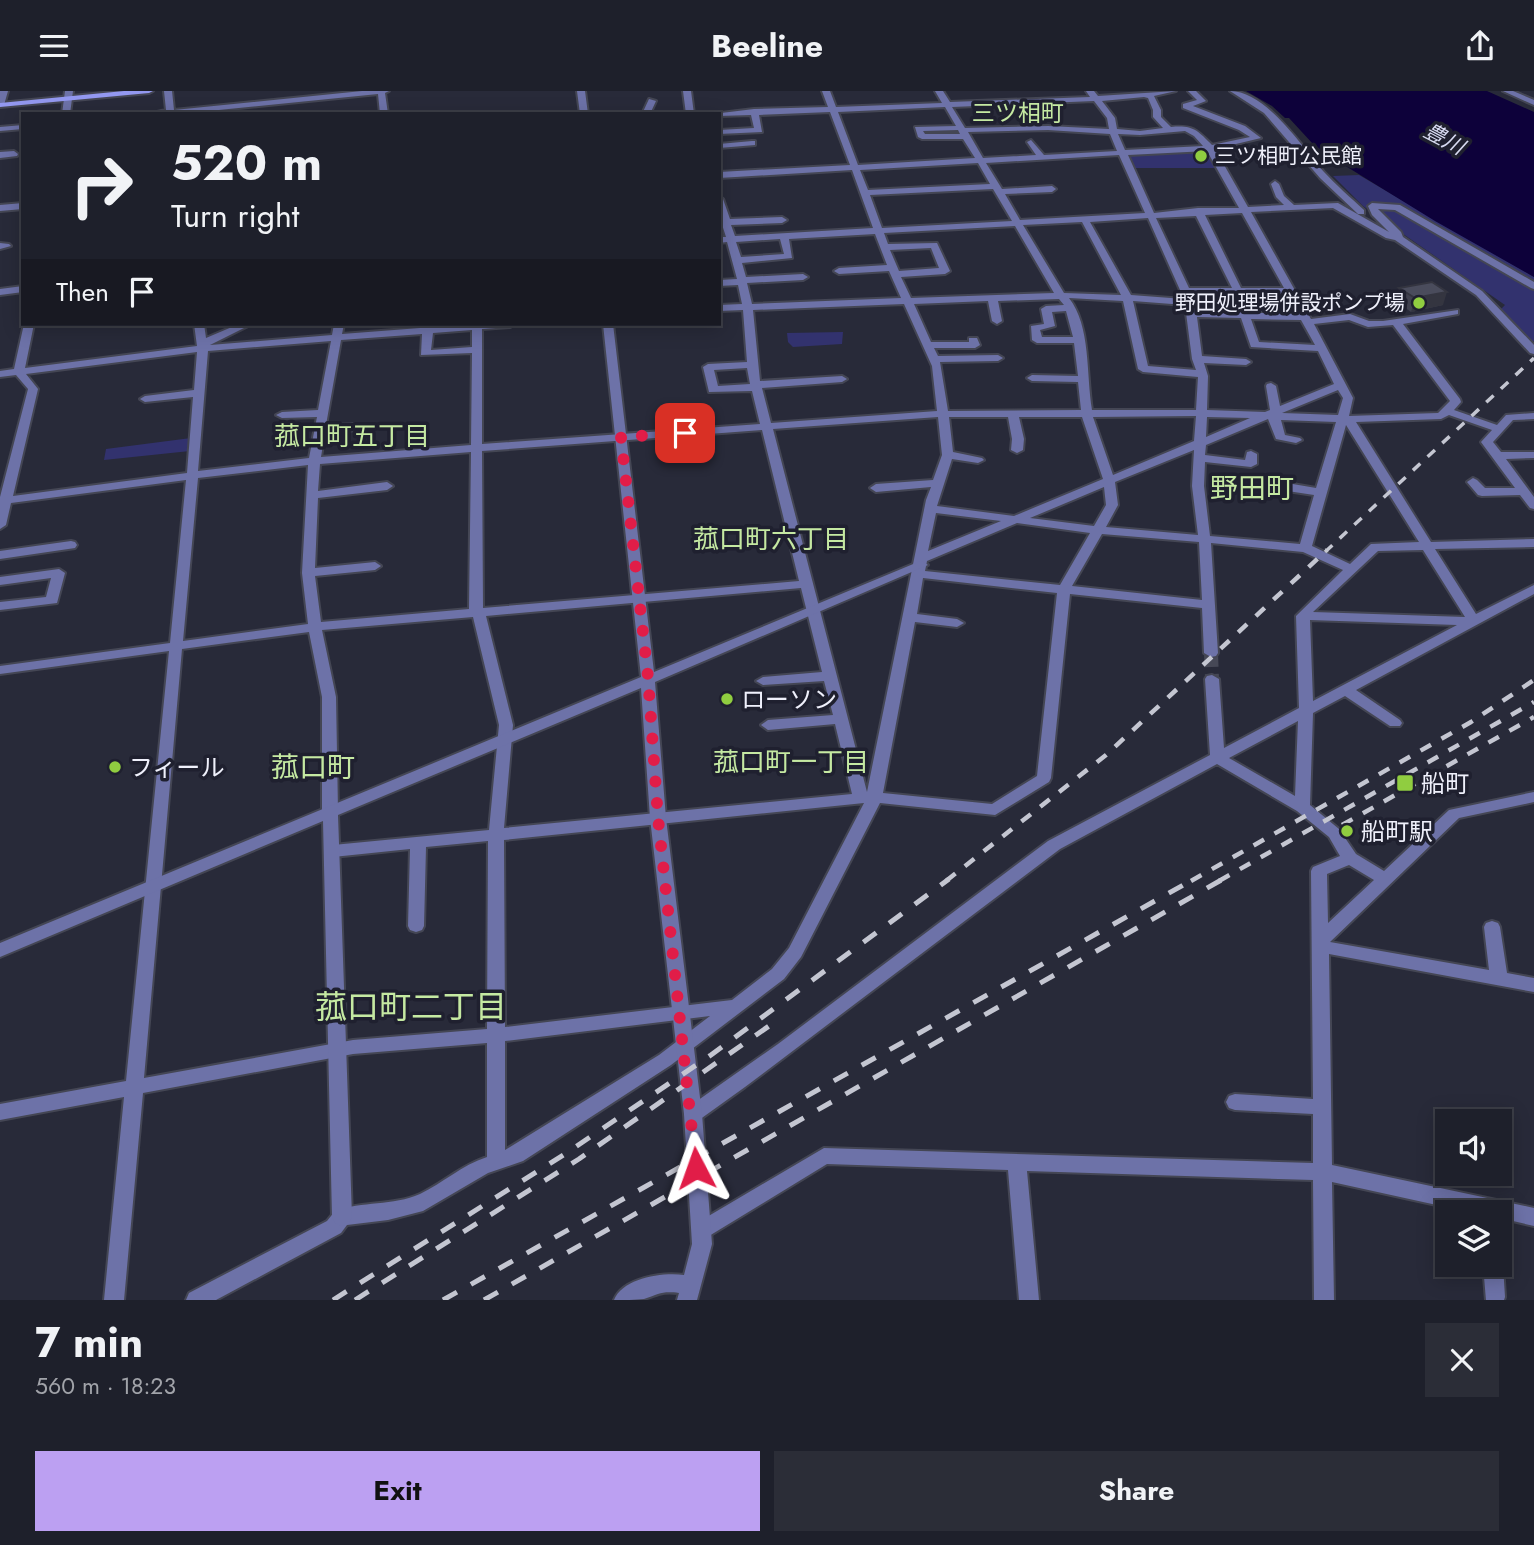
<!DOCTYPE html>
<html lang="en">
<head>
<meta charset="utf-8">
<style>
	:root { --surface:#1e202b; --page:#2b2d37; --text:#f1f3f6; --muted:#a1a3a9; --line:#3c3e47; --accent:#bca0f2 }
	body { margin:0; font-family:Jost,"Noto Sans JP",sans-serif; background:var(--page); color:var(--text); height:100vh; display:flex; flex-direction:column; font-size:26px; white-space:nowrap }
	* { box-sizing:border-box; margin:0 }
	p { font-size:23px; color:var(--muted) }
	.icon { flex:none; width:38px; height:38px; fill:none; stroke:currentColor; stroke-width:2; stroke-linecap:round; stroke-linejoin:round }
	.map { position:relative; height:1209px; overflow:hidden }
	.details { display:flex; flex-direction:column; background:var(--surface); flex:1 }
	.details>* { flex:none }
	.banner { position:absolute; left:21px; top:21px; width:700px; height:214px; border-radius:0px; box-shadow:0 4px 18px #0003,0 0 0 2px var(--line); background:#1e202b; color:var(--text); overflow:hidden }
	.controls { position:absolute; left:1435px; top:1018px; display:grid; gap:14px }
	.controls a { display:grid; place-items:center; width:77px; height:77px; border-radius:0px; background:var(--surface); box-shadow:0 4px 18px #0003,0 0 0 2px var(--line); font-size:35px }
	.pin { position:absolute; display:grid; place-items:center; width:60px; height:60px; color:#fff; margin:-30px; border-radius:14px; box-shadow:0 4px 10px #0006 }
	.me { position:absolute; width:77px; margin:-38px; rotate:356deg; stroke-linejoin:round; filter:drop-shadow(0 0 5px #0008) }
	.turn { display:flex; align-items:center; gap:24px; height:147px; padding:0 35px; font-size:32px }
	.turn .icon { width:91px; height:91px; stroke-width:2.5 }
	.turn b { display:block; font-size:49px; line-height:60px }
	.then { display:flex; align-items:center; height:66px; padding:0 35px; background:#0003; gap:14px; font-size:26px }
	.round { display:grid; place-items:center; flex:none; width:74px; height:74px; border-radius:0px; background:var(--page) }
	.summary { display:flex; align-items:center; justify-content:space-between; height:119px; padding:0 35px }
	h1 { font-size:42px; font-weight:700; line-height:52px }
	.primary-button { display:flex; gap:14px; margin-top:auto; padding:14px 35px }
	.primary-button a { flex:1; height:80px; border-radius:0px; background:var(--accent); color:#111; font-size:28px; font-weight:700; line-height:80px; text-align:center }
	.primary-button a+a { background:var(--page); color:var(--text) }
	header { display:flex; justify-content:space-between; align-items:center; height:91px; padding:0 35px; background:var(--surface); font-size:32px; font-weight:700 }
	.map>svg:first-child { display:block }
	.green { fill:#32326e }
	.water { fill:#0d013a }
	.lines { fill:none; stroke-linecap:round; stroke-linejoin:round }
	.minor-tunnel { stroke:#464856; stroke-width:14; stroke-dasharray:14 7; stroke-linecap:butt }
	.minor-casing { stroke:#444654; stroke-width:4 }
	.tertiary-casing { stroke:#444654; stroke-width:4 }
	.secondary-casing { stroke:#444654; stroke-width:4 }
	.minor { fill:#6d72a8; fill-rule:evenodd }
	.tertiary { fill:#6d72a8; fill-rule:evenodd }
	.secondary { fill:#9398f0; fill-rule:evenodd }
	.rail-far2 { stroke:#c4c6d1; stroke-width:3.5; stroke-dasharray:10 10; stroke-linecap:butt }
	.rail-far1 { stroke:#c4c6d1; stroke-width:4.5; stroke-dasharray:12 12; stroke-linecap:butt }
	.rail { stroke:#c4c6d1; stroke-width:5; stroke-dasharray:16 16; stroke-linecap:butt }
	.wall { fill:#40414f }
	.shaded-wall { fill:#343540 }
	.building { fill:#4a4c5c; stroke:#343540; stroke-width:2 }
	.route { stroke:#e11d48; stroke-width:12; stroke-dasharray:0 21.6 }
	.poi-dot { fill:#90cd40; stroke:#1f202f; stroke-width:2.5 }
	.labels { text-anchor:middle; dominant-baseline:central; stroke-width:7; stroke-linejoin:round; paint-order:stroke }
	.far-water-label { font-size:21px; font-style:italic; fill:#d7daf1; stroke:#1f202f }
	.far-poi-label { font-size:21px; fill:#eff0fb; stroke:#1f202f; text-anchor:start }
	.far-quarter-label { font-size:23px; fill:#c5e9a2; stroke:#1f202f }
	.poi-label { font-size:24px; fill:#eff0fb; stroke:#1f202f; text-anchor:start }
	.neighbourhood-label { font-size:26px; fill:#c5e9a2; stroke:#1f202f }
	.quarter-label { font-size:28px; fill:#c5e9a2; stroke:#1f202f }
	.near-neighbourhood-label { font-size:32px; fill:#c5e9a2; stroke:#1f202f }
</style>
</head>
<body>
<header><svg class="icon" aria-label="menu" viewBox="0 0 24 24"><path d="M4 6h16M4 12h16M4 18h16"/></svg>Beeline<svg class="icon" aria-label="share" viewBox="0 0 24 24"><path d="M12 15V3M7 8l5-5 5 5M5 13v7h14v-7"/></svg></header>
<div class="map">
<svg width="1534" height="1209" viewBox="0 0 1534 1209">
	<rect width="100%" height="100%" fill="#282a39"/>
	<path class="green" d="M1208,59l11,18h-85l-7,-14z
		M1359,84l175,102v64l-7,3 -27,-34 5,-5 -142,-99 -30,-30z
		M843,241l-1,12 -49,3 -5,-5 -1,-9z
		M191,347l-1,13 -86,9 2,-11z"/>
	<path class="water" d="M1246,0h241l47,21v165l-99,-56 -104,-64 -18,-13 -24,-26h-4l-13,-12z"/>
	<g class="lines">
		<path class="minor-tunnel" d="M1211,562l1,26"/>
		<defs>
			<path id="minor" d="M8,0l-4,14 -4,2v-16z
				M65,0h8l-3,23h-8z
				M164,0h8l2,19 188,-19h27l-4,2 3,21h-8l-2,-20 -199,20h-31l18,-4z
				M683,0h8l3,23h-8z
				M822,0h8l6,16 106,-4 -7,-12h8l7,11 140,-5 -4,-6h8l4,5 78,-5 -22,5 7,14v7l10,10c22,-2 26,3 41,18l38,-8 -11,-7 -56,-22v-4l14,-4 -9,-9h8l10,10 -13,5 52,20 16,12 -46,11 33,58 36,-2 -8,-8 -5,-13 4,-3 4,3 5,12 10,9 44,-2 51,29 -17,-17 -4,-9 4,-3 28,2 134,77v7l-3,-1 -136,-78 -17,-1 23,23 2,5 79,54 52,54v9l-4,-1 -54,-58 -81,-55 -9,-2 -53,-30 -82,4 60,107 39,-5 19,7h14l75,-11v4l-55,10 57,75 1,3 -7,8 43,15 9,-10 28,-2v6l-21,1 -20,22 8,10h33v6l-28,1 28,38v12l-4,-1 -10,-13 -38,1 -4,-1 -11,-13 6,-4 4,2 8,8h30l-34,-46 11,-12 -43,-15 -8,4 -85,3 75,120 103,-3v8l-99,2 41,65 58,-29v9l-178,96 44,30 2,3 -2,3h-10l-45,-30 -32,17 -3,92 29,24 17,25 28,17 65,-61 85,-18v10l-75,16 -129,124 159,28 -5,-43 2,-4 6,-2 6,2 2,4 7,46 27,5v14l-205,-38 3,211 202,43v18l-34,-8v-5h-27l-141,-31 2,118h-20l-1,-120 -286,-9 12,129h-20l-11,-130 -181,-6 -118,72 -7,3 -7,-3 -3,-6 3,-6 129,-76 489,15v-49l-78,-4 -6,-2 -3,-6 3,-6 6,-2 78,5 -2,-228 2,-4 27,-11 -11,-19 -32,-26 -80,-47 -157,85 -315,238 -46,33 -6,2 -6,-2 -3,-6 3,-6 91,-64 270,-203 162,-86 -5,-76 2,-3 5,-1 7,4 5,69 75,-40 -3,-92 47,-46 -40,-18 -92,-9 7,110 -2,3 -5,1 -7,-4 -2,-45 -132,-14 -19,184 -2,4 -54,33 -115,-12 -79,154 -17,22 -113,86 -148,96 -35,12 -65,38 -35,9 -41,5 -6,8 -125,67h-30l3,-7 138,-72 8,-10c27,-10 58,-5 85,-17 23,-11 42,-29 67,-37v-114l-134,11 -210,39 -19,207h-20l20,-203 -124,23v-16l126,-23 43,-430 -169,23v-8l170,-23 16,-163 -175,23 -5,22 -6,4v-32l28,-108 -12,-14 -16,2v-6l14,-2 10,-45h10l-9,44 172,-22 -3,-22h10l2,14 33,-14h13l-42,21 122,-10 2,-11h10l-2,10 130,-10h43l-5,3 -28,2v115l278,-20 -8,-33 -43,1 -6,-25 5,-3 39,-2 -4,-52 -24,1v-6l23,-1 -4,-19 -19,1v-6l18,-1 -10,-37 -8,1v-6h7l-7,-22v-19l4,3 7,20 52,-2 5,3 -5,3 -51,2 4,11 138,-8 -21,-58 -133,8v-6l131,-7 -20,-53 -71,3 3,17 -43,2v-4l35,-2 -3,-13 -32,1v-2h-6l41,-5 74,-2zM1144,6l4,1 5,12v7l10,11 -23,3 -23,-2 -2,-11 -13,-17zM1094,10l13,17 2,11 -61,-3 -83,2 -13,-21zM945,16l11,19 -41,1 3,10 4,2h41l12,19 -117,7 -20,-53zM958,39l2,4h-35l-2,-3zM1048,39l62,4 7,17 -73,4 -13,-15 -4,2 9,13 -53,3 -15,-26zM1185,40l9,5 9,10 -78,4 -7,-16 22,1zM1207,60l32,57h-41l-44,5 -26,-58zM1119,64l26,58 -125,7 -15,-26 47,-2 4,-3 -4,-3 -50,3 -16,-26zM978,72l12,21 -122,6 -8,-20zM993,98l19,32 -130,7 -12,-33zM1242,122l42,75h-43l-36,-73zM1196,125l36,72h-43l-33,-70zM1148,127l36,81 -53,-4 -41,-73zM1082,131l39,73 -57,-2 -41,-68zM1015,135l39,67 -143,5 -10,-21 44,-3 5,-3 -13,-28 -49,1 -4,-11zM875,143l12,31 -48,3 -5,3 5,3 50,-3 12,27 -149,6 -5,-21 56,-3 5,-3 -5,-3 -57,3 -4,-14 50,-5 -3,-19zM780,148l4,15 -43,3 -5,-15zM931,157l8,20 -40,3 -9,-21zM1191,203h96l5,9 -98,-3zM1069,207l54,3 15,68 5,3 55,5 -2,33h-104c-6,-36 -1,-84 -23,-112zM1059,208l5,6 -18,1 -5,3 3,15 -13,2 1,14 5,3h37l4,33 -46,-1 -5,3 5,3 46,1 3,28 -133,1 -8,-49 58,-1 5,-3 -5,-3 -60,1 -4,-8h41l5,-3 -3,-7h-8v4h-38l-17,-38 74,-3 4,20 5,3 5,-3 -4,-20zM1133,210l52,4 7,54 4,11 -48,-4zM904,213l28,62 5,45 -166,12 -9,-35 80,-6 5,-3 -5,-3 -82,5 -7,-71zM1195,215l100,3 3,5 -102,-3zM1066,220l7,26h-31l-2,-7 15,-4 -3,-14zM1197,226l44,1 10,29 67,4 16,33 -54,22 -4,-20 -5,-3 -4,1 -1,2 4,24 -5,2 -58,-2 1,-34 -4,-13 42,2 5,-3 -5,-3 -44,-3zM1251,228l50,1 14,25 -56,-3zM1349,229l19,7 25,-2 57,76 -12,12 -89,3 4,-18 -39,-74zM472,239v17l-41,3 2,-17zM422,243l-1,21 51,-2 -1,92 -150,12 4,-25 33,-2 6,-3 -6,-3 -32,1 15,-85zM331,250l-13,69 -36,2 -6,3 6,3 35,-1 -8,41 -111,13 10,-120zM197,261l-3,38 -49,6 -5,3 5,3 48,-5 -6,76 -174,23 25,-107 -12,-15zM747,277l3,16 -32,2 -4,-16zM1338,299l5,8 -5,17 -56,-2zM1196,325l-2,25 -81,34 -20,-58zM938,326l4,38 -9,25 -57,4 -6,4 6,4 55,-5 -5,13 -59,292 -94,-363zM949,326h59l4,22 -1,11 6,3 6,-3 1,-11 -5,-22h63l21,62 -89,37 -77,-10 15,-47 26,4 6,-3 -2,-2 -29,-6zM1207,326l43,1 -44,19zM1268,328l8,20 20,4 6,-3 -2,-2 -15,-3 -4,-15 55,2 -20,66 -35,-6 -6,4 6,4 33,5 -14,49 -90,-8 -6,-50 1,-24 46,5 6,-3v-10l-6,-3 -4,1 -2,8 -40,-5 1,-10zM1346,334l73,117 -48,2 -21,20 -38,-18zM762,339l37,151 -316,27 -1,-157zM1194,359l-2,36 6,49 -92,-8 12,-22 -3,-23zM471,361l-2,157 -148,13 -6,-46 60,-6 6,-4 -6,-4 -60,6 3,-70 69,-8 6,-4 -6,-4 -69,9 2,-27zM308,374l-6,108 6,51 -125,17 15,-163zM1104,396l2,18 -12,21 -64,-8zM936,422l65,8 -73,30zM1017,432l73,10 -30,52 -135,-14 2,-10zM1102,443l97,8 3,58 -130,-14zM1423,459l42,67 -152,-5 65,-61zM923,487l134,15 -20,183 -45,28 -109,-11 32,-171 42,5 7,-4 -7,-4 -40,-5zM801,497l21,84 -59,5 -7,4 7,4 61,-4 9,34 -65,5 -7,5 7,5 67,-6 17,70 -348,34 9,-103 -27,-109zM473,526l26,108 -10,105 -156,15 -6,2 -2,4 2,4 6,2 77,-8 -2,77 2,4 6,2 6,-2 2,-4 2,-79 62,-6 -1,188 -134,11 -209,38 38,-429 127,-17 13,65v114l3,4h10l3,-4 -2,-114 -14,-67zM1310,529l147,5 -144,76zM1298,630l-3,75 -66,-38zM864,712l-75,145 -17,21 -40,31 -227,27 -1,-187zM1349,774l25,15 -46,43 -1,-49zM710,925l-51,39 -154,95v-109z
				M1230,0c36,0 72,56 94,81 12,13 27,26 40,38v4h-6l-38,-36 -56,-65z
				M1503,0h10l21,9v5z
				M649,8l7,2 -6,13h-8z
				M23,34v4l-23,2v-4z
				M752,50h3v4l-36,3v-4z
				M14,60l4,3 -1,2 -17,2v-6z
				M23,112v6l-23,2v-6z
				M0,152l9,1 2,2 -11,3z
				M23,195v6l-23,3v-6z
				M71,450l4,1 2,3 -2,3 -75,11v-8z
				M59,478l6,4 -8,30 -57,7v-8l46,-5 5,-19 -51,7v-8z
				M1500,1167l3,7 2,32 -1,3h-18l-3,-35h17z"/>
			<path id="tertiary" d="M577,0h8l3,23h-8z
				M603,233h10l41,348 264,-110 4,-1 6,4 -273,117 11,136 36,296 10,130 -15,56h-20l2,-7c-18,-2 -19,1 -35,6 -8,1 -21,1 -30,1 9,-22 48,-28 70,-25l8,-31 -8,-130 -34,-296 -9,-130 -303,127 14,402 -3,6 -7,3 -7,-3 -3,-6 -9,-396 -323,136v-14l641,-266z"/>
			<path id="secondary" d="M124,0h29l-4,2 -149,14v-4z"/>
		</defs>
		<use href="#minor" class="minor-casing"/>
		<use href="#tertiary" class="tertiary-casing"/>
		<use href="#secondary" class="secondary-casing"/>
		<use href="#minor" class="minor"/>
		<use href="#tertiary" class="tertiary"/>
		<use href="#secondary" class="secondary"/>
		<path class="rail-far2" d="M1325,461l209,-194"/>
		<path class="rail-far1" d="M1342,734l192,-108
			M946,790l160,-126 221,-205
			M1191,790l280,-159 63,-42
			M1219,790l315,-179"/>
		<path class="rail" d="M333,1209l232,-146 146,-99 238,-176
			M355,1209l224,-141 190,-133
			M443,1209l751,-421
			M484,1209l739,-421"/>
	</g>
	<path class="wall" d="M1399,197l44,17 -32,7 -15,-11z"/>
	<path class="shaded-wall" d="M1447,201l-4,13 -32,7 4,-14z"/>
	<path class="building" d="M1432,191l15,10 -32,6 -16,-10z"/>
	<g class="lines">
		<path class="route" d="M685,342l-64,4 27,240 10,141 38,350"/>
	</g>
	<g class="poi-dot">
		<circle cx="1201" cy="65" r="7"/>
		<circle cx="1419" cy="212" r="7"/>
		<circle cx="727" cy="608" r="7"/>
		<circle cx="115" cy="676" r="7"/>
		<rect x="1396" y="683" width="18" height="18" rx="3.5"/>
		<circle cx="1347" cy="740" r="7"/>
	</g>
	<g class="labels">
		<g class="far-water-label">
			<text transform="translate(1444 48) rotate(28)">豊川</text>
		</g>
		<g class="far-poi-label">
			<text x="1215" y="65">三ツ相町公民館</text>
			<text x="1405" y="212" text-anchor="end">野田処理場併設ポンプ場</text>
		</g>
		<g class="far-quarter-label">
			<text x="1018" y="22">三ツ相町</text>
		</g>
		<g class="poi-label">
			<text x="741" y="608">ローソン</text>
			<text x="129" y="676">フィール</text>
			<text x="1421" y="692">船町</text>
			<text x="1361" y="740">船町駅</text>
		</g>
		<g class="neighbourhood-label">
			<text x="352" y="345">菰口町五丁目</text>
			<text x="771" y="448">菰口町六丁目</text>
			<text x="791" y="671">菰口町一丁目</text>
		</g>
		<g class="quarter-label">
			<text x="1252" y="397">野田町</text>
			<text x="313" y="676">菰口町</text>
		</g>
		<g class="near-neighbourhood-label">
			<text x="411" y="916">菰口町二丁目</text>
		</g>
	</g>
</svg>
<div class="controls">
<a><svg class="icon" aria-label="sound" viewBox="0 0 24 24"><path d="M4 9h4l5-4v14l-5-4H4zM17 9q2 3 0 6"/></svg></a>
<a><svg class="icon" aria-label="layers" viewBox="0 0 24 24"><path d="M12 4l9 5-9 5-9-5zM3 14l9 5 9-5"/></svg></a>
</div>
<div class="pin" style="left:685px;top:342px;background:#d93025"><svg class="icon" aria-label="arrive" viewBox="0 0 24 24"><path d="M6 21V4h12l-3 4 3 4H6"/></svg></div>
<svg class="me" style="left:696px;top:1077px" viewBox="-20 -20 40 40"><path d="M0-17L14 15 0 8-14 15z" fill="#e11d48" stroke="#fff" stroke-width="4"/></svg>
<div class="banner">
<div class="turn"><svg class="icon" aria-label="right" viewBox="0 0 24 24"><path d="M7 20v-9h11M14 6l5 5-5 5"/></svg><div><b>520 m</b>Turn right</div></div>
<div class="then">Then<svg class="icon" aria-label="arrive" viewBox="0 0 24 24"><path d="M6 21V4h12l-3 4 3 4H6"/></svg></div>
</div>
</div>
<section class="details">
<div class="summary"><div><h1>7 min</h1><p>560 m · 18:23</p></div><a class="round"><svg class="icon" aria-label="close" viewBox="0 0 24 24"><path d="M6 6l12 12M18 6L6 18"/></svg></a></div>
<div class="primary-button"><a>Exit</a><a>Share</a></div>
</section>
</body>
</html>
